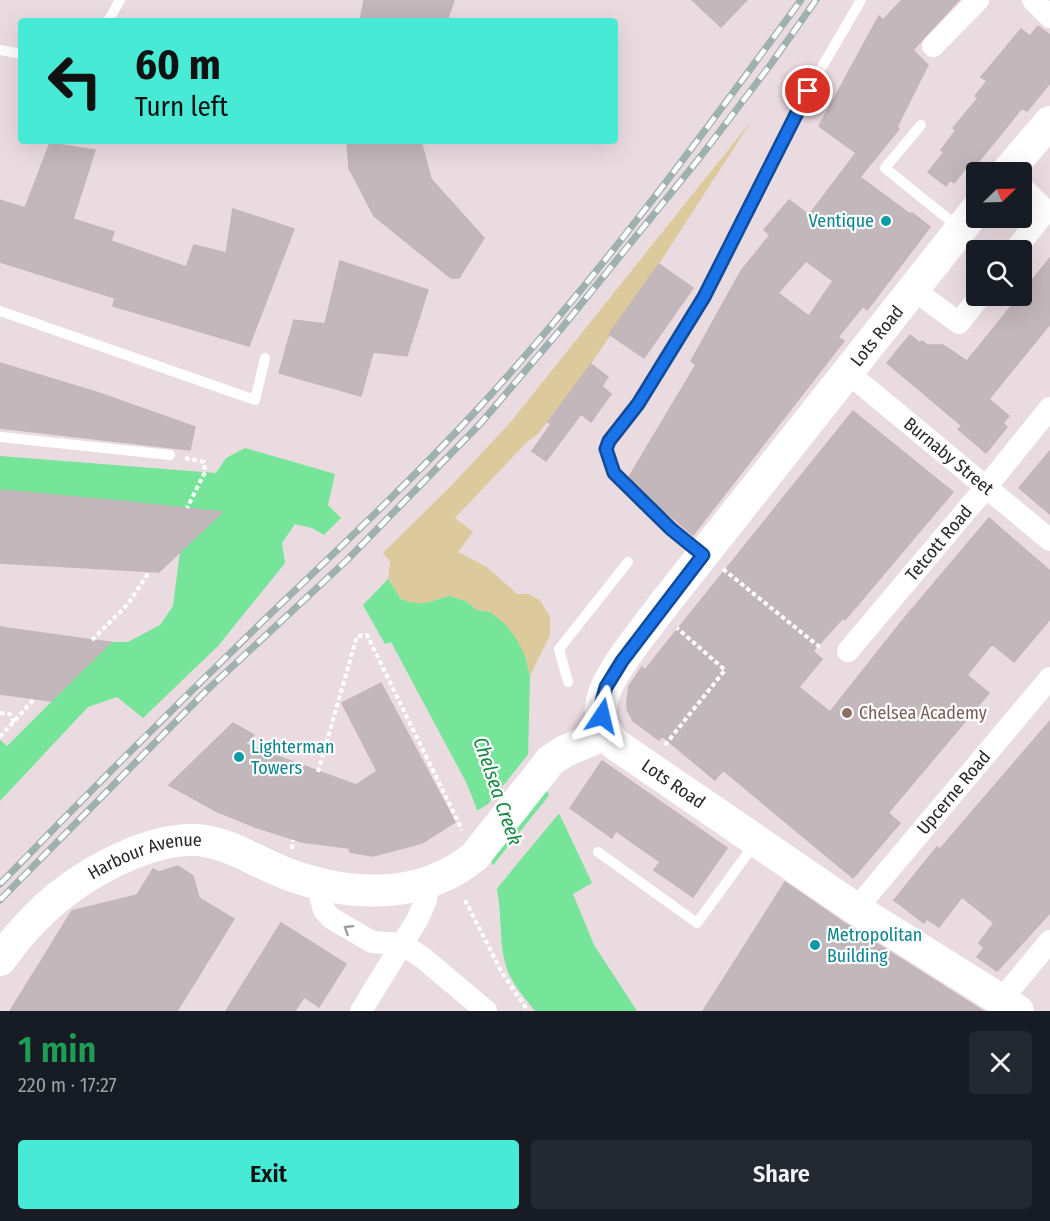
<!DOCTYPE html>
<html lang="en">
<head>
<meta charset="utf-8">
<style>
	:root { --surface:#171b24; --page:#242831; --text:#f1f3f6; --muted:#9ea1a6; --accent:#47ead5 }
	body { margin:0; font-family:"Fira Sans Condensed",sans-serif; background:var(--page); color:var(--text); height:100vh; display:flex; flex-direction:column; font-size:22px; white-space:nowrap }
	* { box-sizing:border-box; margin:0 }
	p { font-size:20px; color:var(--muted) }
	.icon { flex:none; width:33px; height:33px; fill:none; stroke:currentColor; stroke-width:2; stroke-linecap:round; stroke-linejoin:round }
	.map { position:relative; height:1011px; overflow:hidden }
	.side { display:flex; flex-direction:column; background:var(--surface); flex:1 }
	.side>* { flex:none }
	.banner { position:absolute; left:18px; top:18px; width:600px; height:126px; border-radius:6px; box-shadow:0 6px 24px #0002; background:#47ead5; color:#111; overflow:hidden }
	.needle { width:39px; rotate:67deg }
	.controls { position:absolute; left:966px; top:162px; display:grid; gap:12px }
	.controls a { display:grid; place-items:center; width:66px; height:66px; border-radius:6px; background:var(--surface); box-shadow:0 6px 24px #0002; font-size:30px }
	.pin { position:absolute; display:grid; place-items:center; width:51px; height:51px; color:#fff; margin:-26px; border:3px solid #fff; border-radius:50%; box-shadow:0 2px 6px #0007 }
	.me { position:absolute; width:66px; margin:-33px; rotate:10deg; stroke-linejoin:round; filter:drop-shadow(0 0 4px #0008) }
	.turn { display:flex; align-items:center; gap:21px; height:126px; padding:0 18px; font-size:27px }
	.turn .icon { width:78px; height:78px; stroke-width:2.5 }
	.turn b { display:block; font-size:42px; line-height:51px }
	.round { display:grid; place-items:center; flex:none; width:63px; height:63px; border-radius:6px; background:var(--page) }
	.headline { display:flex; align-items:center; justify-content:space-between; height:102px; padding:0 18px }
	h1 { font-size:36px; font-weight:600; line-height:45px; color:#1e9e55 }
	.primary-button { display:flex; gap:12px; margin-top:auto; padding:12px 18px }
	.primary-button a { flex:1; height:69px; border-radius:6px; background:var(--accent); color:#111; font-size:24px; font-weight:600; line-height:69px; text-align:center }
	.primary-button a+a { background:var(--page); color:var(--text) }
	.map>svg:first-child { display:block }
	.green { fill:#dcca9c }
	.water { fill:#76e499 }
	.pier { fill:#eadbe1 }
	.building { fill:#c2b7bb; stroke:#c5b5ba; stroke-width:1.5; fill-rule:evenodd }
	.lines { fill:none; stroke-linecap:round; stroke-linejoin:round }
	.path { stroke:#fff; stroke-width:4; stroke-dasharray:4.5 3; stroke-linecap:butt }
	.lane { stroke:#fff; stroke-width:10 }
	.street { stroke:#fff; stroke-width:22 }
	.secondary { stroke:#fff; stroke-width:32 }
	.rail-casing { stroke:#9eb1af; stroke-width:7 }
	.rail { stroke:#fff; stroke-width:4.5; stroke-dasharray:14; stroke-linecap:butt }
	.oneway { stroke:#9e9e9e }
	.route-casing { stroke:#114b97; stroke-width:15 }
	.route { stroke:#1a73e8; stroke-width:10 }
	.culture-dot { fill:#0f9aa8; stroke:#fff; stroke-width:2 }
	.education-dot { fill:#8d6e63; stroke:#fff; stroke-width:2 }
	.labels { text-anchor:middle; dominant-baseline:central; stroke-width:4.5; stroke-linejoin:round; paint-order:stroke }
	.culture-label { font-size:18px; fill:#0d838f; stroke:#fff; text-anchor:start }
	.street-label { font-size:18px; fill:#282828; stroke:#fff }
	.education-label { font-size:18px; fill:#785e54; stroke:#fff; text-anchor:start }
	.water-label { font-size:20px; font-style:italic; fill:#188743; stroke:#fff }
</style>
</head>
<body>
<div class="map">
<svg width="1050" height="1011" viewBox="0 0 1050 1011">
	<rect width="100%" height="100%" fill="#eadbe1"/>
	<path class="green" d="M752,120l-93,144 -68,100 -53,70 -10,7 -73,77 18,14 -15,20 29,15 30,27h11l12,6 10,17v18l-20,41 -5,-20 -35,-44 -13,-2 -11,-9 -17,-5 -23,7h-13l-12,-4 -13,-20 2,-17 -7,-9 67,-66 59,-63z"/>
	<path class="water" d="M245,448l90,26 -7,31 13,13 -17,17 -12,-7 -17,-4 -13,19 3,20 -67,83 -75,72 -26,-21 -29,10 -88,94v-61l7,6 104,-104h17l32,-17 13,-19 7,-54 41,-40 -221,-22v-34l216,17 10,-15z
		M388,579l13,20 12,4h13l23,-7 17,5 11,9 13,2 16,13 11,15 8,16 5,20 -2,82 29,51 35,74 -19,11 21,51 43,66h-102c-10,-13 -22,-26 -28,-42 -8,-22 -5,-49 -9,-73 -6,-39 -16,-78 -32,-114l-75,-140 -6,2 -22,-39z"/>
	<path class="pier" d="M531,751v6l15,26 -58,79 -13,-50 13,-8z
		M551,793l10,18 -67,81 -5,-22z"/>
	<path class="building" d="M364,0h90l-7,21h-87z
		M692,0h55l-26,27z
		M902,0h57l-46,50 15,15 -31,62 2,2 -39,48 50,37 2,-1 18,14 -63,83 -4,-4 -25,31 6,4 -151,194 -37,-31 -27,-27 67,-112 -5,-4 50,-90 29,-36 -6,-5 25,-30 20,15 47,-62 -37,-27 60,-110 4,4zM806,261l27,20 -24,35 -31,-23z
		M1038,26l12,9v48l-23,28 -5,-3 -47,58 -5,-3 -16,20 -4,-3 -4,6 -18,-14 16,-20 -3,-2 15,-20 -3,-2 25,-30 -3,-2 12,-15 -6,-4 40,-48 9,7z
		M347,141h74l10,38 53,59 -25,40h-8l-77,-62 -25,-48z
		M50,143l45,7 -22,69 41,13 -3,9 75,26 8,-22 32,8 7,-44 61,20 -45,117 -136,-40 2,-8 -115,-36v-62l25,8z
		M1050,258v66l-61,75 20,17 -6,7 4,4 -21,26 -28,-24 4,-3 -75,-63 23,-28 10,8 2,-2 5,4h16l24,16z
		M340,261l88,29 -21,66 -34,-4 -12,44 -82,-23 15,-53 31,4z
		M659,264l34,24 -49,70 -35,-24z
		M0,363l99,30 96,34 -5,23 -190,-22z
		M591,364l17,13 -6,9 9,8 -20,28 -10,-8 -35,47 -14,-10 19,-27 -3,-2z
		M853,411l100,81 -108,128 -2,-2 -30,33 9,8 -23,28 31,25 72,-91 87,-103 61,53v48l-36,43 -22,-18 -25,31 22,18 -101,120 12,10 -47,55 -130,-108 -8,10 -53,-44 -3,4 -26,-19 -6,-12v-8l2,-15 13,-19 3,3 11,-14z
		M1050,451v63l-31,-26z
		M0,490l118,11 104,11 -63,60 -159,-9z
		M0,627l92,13 19,2 -60,59 -51,-7z
		M381,683l74,139 -33,21 -49,13 -23,-4 -1,-4 -47,-6 -47,-15 -39,-16 -47,-26 64,-62 21,12 -9,9 111,41 21,-14 -35,-68z
		M1050,721v192l-53,58 -20,-14 7,-9 -5,-5 15,-20 -32,-26 -23,30 -12,-8 -3,4 -30,-23 43,-53 3,2z
		M602,761l125,87 -34,49 -39,-27 6,-8 -44,-31 -4,7 -42,-30z
		M178,866l15,10 6,22 35,21 -57,92h-167l62,-100 65,-16 16,-26 6,3z
		M785,882l61,42 137,87h-280z
		M281,923l65,41 -27,43 -15,-10 -9,14h-69z"/>
	<g class="lines">
		<path class="path" d="M185,458l19,4 1,10 -18,36
			M723,569l99,80
			M92,640l36,-36 21,-32
			M0,713l10,1 4,9
			M0,737l34,-38
			M665,745l60,-75 -48,-42
			M318,772l39,-136 10,-1 95,195
			M292,849l1,-9
			M465,900l36,71 27,40"/>
		<path class="lane" d="M108,21l12,-21
			M0,50l21,4
			M921,125l-36,43 73,59
			M0,311l255,89 10,-42
			M0,437l170,18
			M700,553l-29,-24 -57,-56 -8,-24 3,-8 29,-37 66,-107 104,-206 53,-91
			M568,682l-9,-33 69,-87
			M598,852l99,71 59,-81"/>
		<g class="street">
			<path d="M1033,0l17,17"/>
			<path d="M933,46l45,-46"/>
			<path d="M1015,250l31,-39 -24,-24"/>
			<path d="M914,290l45,33 21,-27"/>
			<path id="s1" d="M847,372l203,168"/>
			<path id="s2" d="M848,651l139,-165 63,-78"/>
			<path d="M319,884l2,15 3,11 7,8 41,24 30,2 21,14 63,53"/>
			<path id="s3" d="M856,909l194,-231"/>
			<path d="M1001,1000l49,-59"/>
			<path d="M361,1011l56,-91 9,-20 2,-17"/>
		</g>
		<g class="secondary">
			<path d="M1007,172l43,-50"/>
			<path id="s4" d="M976,210l-316,399c-17,24 -56,68 -59,97 -2,14 5,28 14,38l241,165 162,102"/>
			<path id="s5" d="M0,960c36,-50 77,-84 133,-107 20,-8 41,-14 62,-13 31,1 61,22 90,33 62,24 136,28 190,-17l76,-96 14,-9 41,-17"/>
		</g>
		<defs>
			<path id="rail" d="M0,884c86,-89 174,-177 263,-263 71,-68 143,-135 210,-207 119,-128 225,-273 328,-414
				M0,900l207,-210 140,-130 133,-136 81,-95 140,-173 70,-92 45,-64"/>
		</defs>
		<use href="#rail" class="rail-casing"/>
		<use href="#rail" class="rail"/>
	</g>
	<defs><path id="oneway-chevron" d="M-2-3.5L2.5 0L-2 3.5" fill="none" stroke-width="1.6" stroke-linecap="round" stroke-linejoin="round" transform="scale(1.5)"/></defs>
	<use class="oneway" href="#oneway-chevron" transform="translate(348 929) rotate(-148)"/>
	<g class="lines">
		<defs>
			<path id="route" d="M602,716l-1,-11 5,-18 16,-26 81,-106 -32,-26 -57,-56 -8,-24 3,-8 29,-37 66,-107 104,-206"/>
		</defs>
		<use href="#route" class="route-casing"/>
		<use href="#route" class="route"/>
	</g>
	<g class="culture-dot">
		<circle cx="886" cy="221" r="6"/>
		<circle cx="239" cy="757" r="6"/>
		<circle cx="815" cy="945" r="6"/>
	</g>
	<circle class="education-dot" cx="847" cy="713" r="6"/>
	<g class="labels">
		<g class="culture-label">
			<text x="874" y="221" text-anchor="end">Ventique</text>
			<text x="251" y="747">Lighterman<tspan x="251" dy="21">Towers</tspan></text>
			<text x="827" y="935">Metropolitan<tspan x="827" dy="21">Building</tspan></text>
		</g>
		<g class="street-label">
			<text transform="translate(877 336) rotate(-51)">Lots Road</text>
			<text stroke="none"><textPath href="#s1" startOffset="132">Burnaby Street</textPath></text>
			<text stroke="none"><textPath href="#s2" startOffset="141">Tetcott Road</textPath></text>
			<text stroke="none"><textPath href="#s4" startOffset="736">Lots Road</textPath></text>
			<text stroke="none"><textPath href="#s3" startOffset="152">Upcerne Road</textPath></text>
			<text stroke="none"><textPath href="#s5" startOffset="184">Harbour Avenue</textPath></text>
		</g>
		<g class="education-label">
			<text x="859" y="713">Chelsea Academy</text>
		</g>
		<g class="water-label">
			<text transform="translate(498 791) rotate(71)">Chelsea Creek</text>
		</g>
	</g>
</svg>
<div class="controls">
<a><svg class="needle" viewBox="-14 -14 28 28"><path d="M0-13l5 13h-10z" fill="#e53935"/><path d="M0 13l5-13h-10z" fill="#9ea1a6"/></svg></a>
<a><svg class="icon" aria-label="search" viewBox="0 0 24 24"><circle cx="10" cy="10" r="6"/><path d="M15 15l6 6"/></svg></a>
</div>
<div class="pin" style="left:808px;top:91px;background:#d93025"><svg class="icon" aria-label="arrive" viewBox="0 0 24 24"><path d="M6 21V4h12l-3 4 3 4H6"/></svg></div>
<svg class="me" style="left:602px;top:716px" viewBox="-20 -20 40 40"><path d="M0-17L14 15 0 8-14 15z" fill="#1a73e8" stroke="#fff" stroke-width="4"/></svg>
<div class="banner">
<div class="turn"><svg class="icon" aria-label="left" viewBox="0 0 24 24"><path d="M17 20v-9H6M10 6l-5 5 5 5"/></svg><div><b>60 m</b>Turn left</div></div>
</div>
</div>
<section class="side">
<div class="headline"><div><h1>1 min</h1><p>220 m · 17:27</p></div><a class="round"><svg class="icon" aria-label="close" viewBox="0 0 24 24"><path d="M6 6l12 12M18 6L6 18"/></svg></a></div>
<div class="primary-button"><a>Exit</a><a>Share</a></div>
</section>
</body>
</html>
